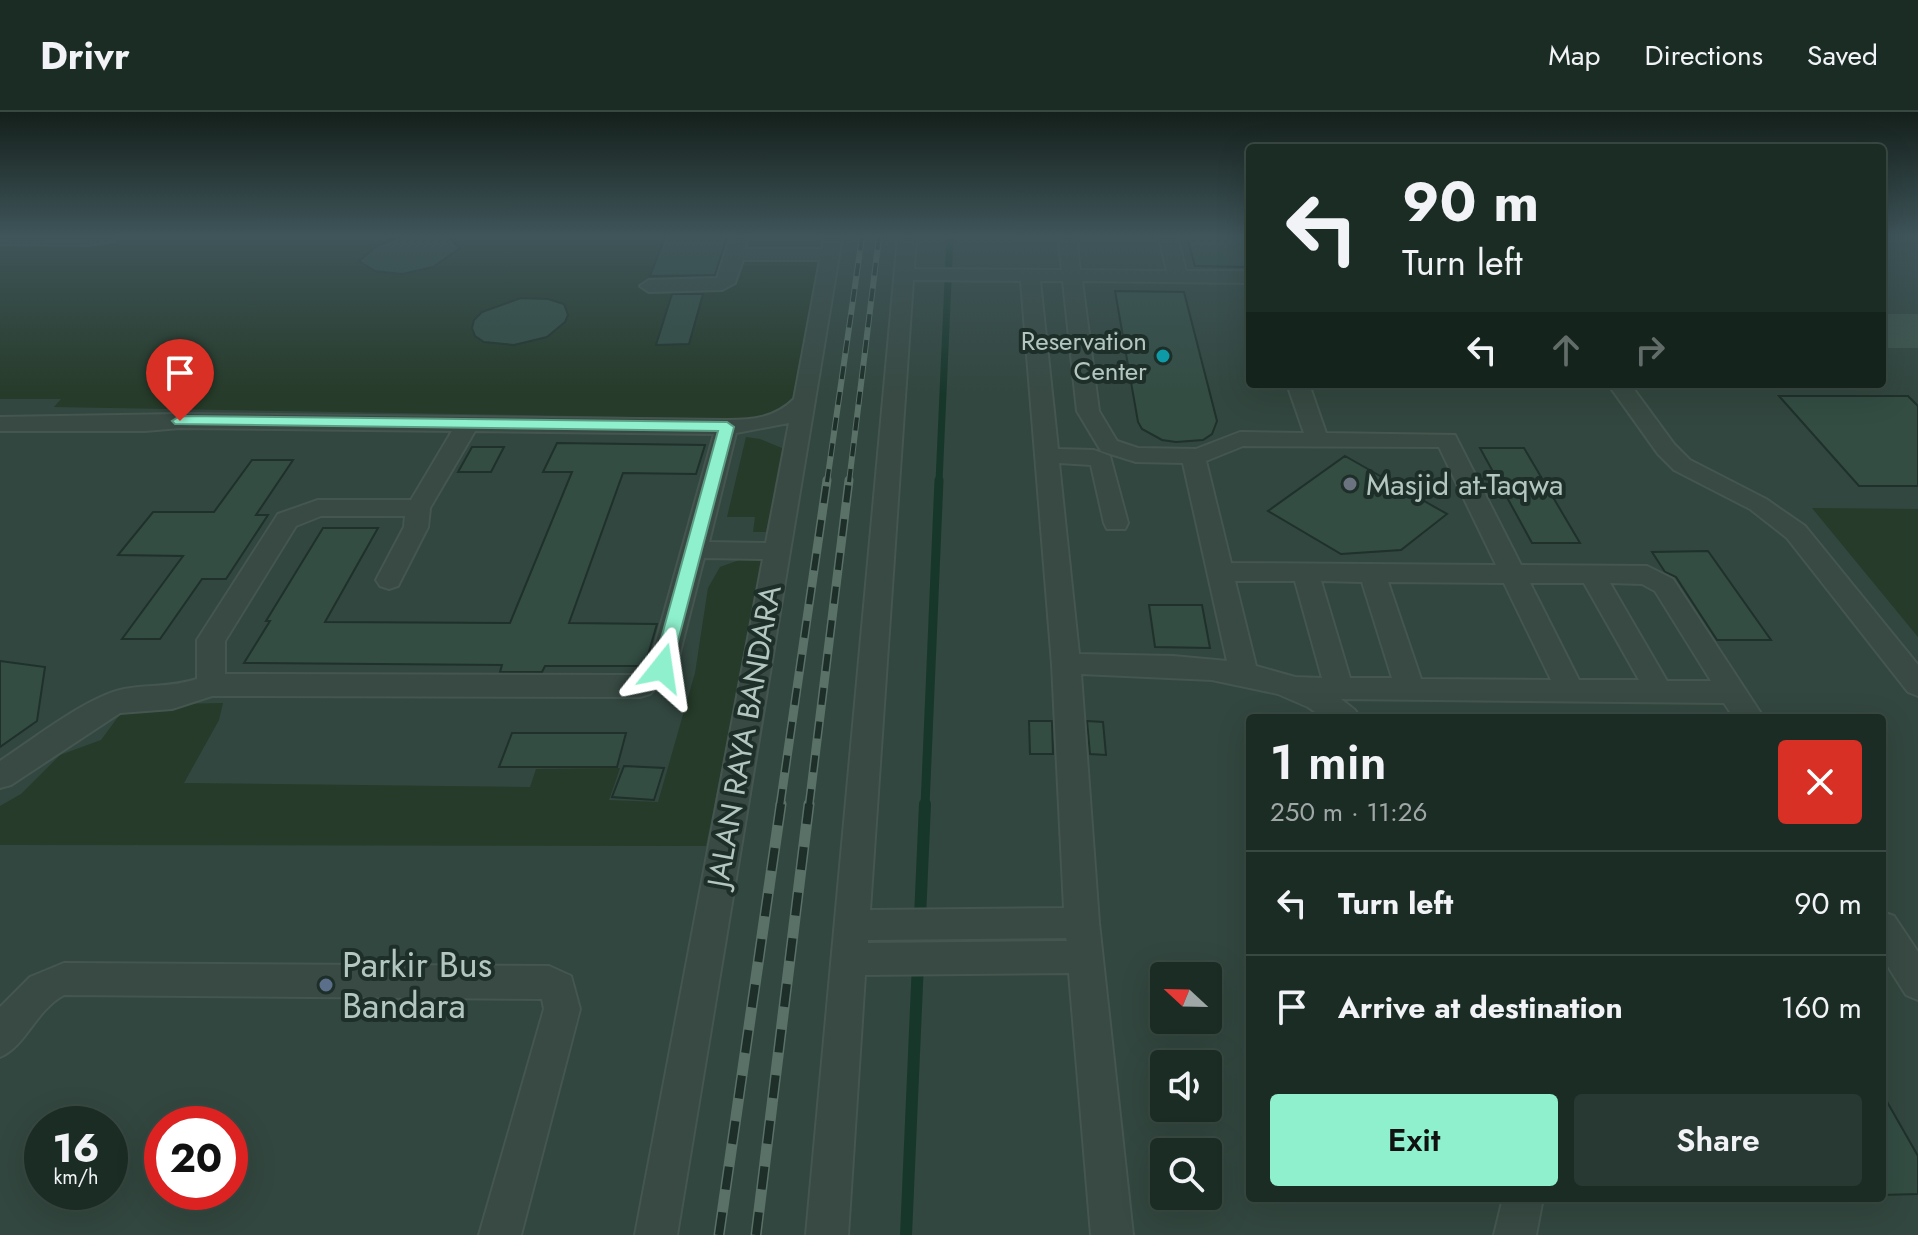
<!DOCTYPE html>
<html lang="en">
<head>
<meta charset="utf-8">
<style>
	:root { --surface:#1b2c25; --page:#283832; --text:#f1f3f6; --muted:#a0a7a7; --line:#394842; --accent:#8ef0cd }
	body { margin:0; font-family:Jost,sans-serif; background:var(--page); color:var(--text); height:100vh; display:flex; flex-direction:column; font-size:30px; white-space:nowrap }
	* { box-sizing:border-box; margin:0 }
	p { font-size:26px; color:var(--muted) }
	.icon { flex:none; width:44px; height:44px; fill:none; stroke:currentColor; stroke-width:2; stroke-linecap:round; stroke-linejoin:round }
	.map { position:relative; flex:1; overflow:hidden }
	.sheet { position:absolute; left:1246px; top:602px; width:640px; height:488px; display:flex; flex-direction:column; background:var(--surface); border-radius:8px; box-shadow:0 8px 32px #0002,0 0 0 2px var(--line) }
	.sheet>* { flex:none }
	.hud { position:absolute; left:1246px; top:32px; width:640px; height:244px; border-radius:8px; box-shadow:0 8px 32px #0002,0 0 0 2px var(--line); background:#1b2c25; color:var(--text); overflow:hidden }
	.needle { width:52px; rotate:292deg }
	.tools { position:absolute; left:1150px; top:850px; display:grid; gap:16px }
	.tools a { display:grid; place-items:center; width:72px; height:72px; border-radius:8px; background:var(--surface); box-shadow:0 8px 32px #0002,0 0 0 2px var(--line); font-size:40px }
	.speed { position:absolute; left:24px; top:994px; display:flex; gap:16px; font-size:40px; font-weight:700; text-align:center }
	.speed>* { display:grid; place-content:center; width:104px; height:104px; border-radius:50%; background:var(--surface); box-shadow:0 8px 32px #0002,0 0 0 2px var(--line); line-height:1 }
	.speed small { font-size:20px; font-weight:400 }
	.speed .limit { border:12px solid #d22; background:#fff; color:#111 }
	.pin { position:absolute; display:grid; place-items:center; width:68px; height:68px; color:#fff; margin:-82px -34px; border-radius:50% 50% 50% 0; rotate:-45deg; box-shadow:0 0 8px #0007 }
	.pin .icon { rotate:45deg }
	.me { position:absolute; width:88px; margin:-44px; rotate:15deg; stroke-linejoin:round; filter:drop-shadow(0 0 6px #0008) }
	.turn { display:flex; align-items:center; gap:28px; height:168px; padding:0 24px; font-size:36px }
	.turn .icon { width:104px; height:104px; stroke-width:2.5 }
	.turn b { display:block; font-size:56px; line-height:68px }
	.lanes { display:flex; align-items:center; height:76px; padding:0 24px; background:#0003; justify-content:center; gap:40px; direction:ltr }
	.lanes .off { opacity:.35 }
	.round { display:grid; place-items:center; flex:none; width:84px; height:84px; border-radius:8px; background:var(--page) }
	.summary { display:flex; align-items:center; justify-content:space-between; height:136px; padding:0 24px }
	h1 { font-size:48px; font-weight:600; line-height:60px }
	.action { display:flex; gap:16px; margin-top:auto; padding:16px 24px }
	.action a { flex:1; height:92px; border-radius:8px; background:var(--accent); color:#111; font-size:32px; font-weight:600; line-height:92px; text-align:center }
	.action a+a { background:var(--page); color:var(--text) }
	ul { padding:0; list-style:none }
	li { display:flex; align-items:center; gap:24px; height:104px; padding:0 24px; border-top:2px solid var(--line) }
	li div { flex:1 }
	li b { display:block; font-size:30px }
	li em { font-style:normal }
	header { display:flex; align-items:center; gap:48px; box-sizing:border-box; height:112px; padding:0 40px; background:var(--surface); border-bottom:2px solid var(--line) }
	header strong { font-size:38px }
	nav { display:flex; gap:44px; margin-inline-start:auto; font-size:28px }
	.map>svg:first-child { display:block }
	.airport { fill:#32473f; fill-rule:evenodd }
	.green { fill:#263b29 }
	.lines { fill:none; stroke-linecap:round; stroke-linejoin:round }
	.stream-far2 { stroke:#18372b; stroke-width:7 }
	.stream-far1 { stroke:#18372b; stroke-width:9 }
	.stream { stroke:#18372b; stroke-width:12 }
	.taxiway { fill:#3f564c; fill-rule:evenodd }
	.building { fill:#334d43; stroke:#1f312a; stroke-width:2 }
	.minor-casing { stroke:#44564f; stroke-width:4 }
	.minor { fill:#384a43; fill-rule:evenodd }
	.rail-far2-casing { stroke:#5a7168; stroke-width:6 }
	.rail-far1-casing { stroke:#5a7168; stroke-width:9 }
	.rail-casing { stroke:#5a7168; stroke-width:11 }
	.rail-far2 { stroke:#1d2f28; stroke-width:4; stroke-dasharray:13; stroke-linecap:butt }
	.rail-far1 { stroke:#1d2f28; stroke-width:6; stroke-dasharray:17; stroke-linecap:butt }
	.rail { stroke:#1d2f28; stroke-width:8; stroke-dasharray:23; stroke-linecap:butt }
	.route { fill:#8ef0cd; stroke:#5c9c85; stroke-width:2 }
	.culture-dot { fill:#0f9aa8; stroke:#1d2f28; stroke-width:3 }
	.worship-dot { fill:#6b7280; stroke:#1d2f28; stroke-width:3 }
	.service-dot { fill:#5c6f8a; stroke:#1d2f28; stroke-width:3 }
	.labels { text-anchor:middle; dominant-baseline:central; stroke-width:8; stroke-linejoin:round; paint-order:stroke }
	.far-poi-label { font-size:26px; fill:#b3c6bf; stroke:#1d2f28; text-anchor:end }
	.poi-label { font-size:30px; fill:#b3c6bf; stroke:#1d2f28; text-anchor:start }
	.street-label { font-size:30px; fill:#b3c6bf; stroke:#1d2f28 }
	.near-poi-label { font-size:36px; fill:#b3c6bf; stroke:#1d2f28; text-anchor:start }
</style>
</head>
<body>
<header>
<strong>Drivr</strong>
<nav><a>Map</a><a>Directions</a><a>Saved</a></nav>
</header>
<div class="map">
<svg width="1918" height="1123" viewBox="0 0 1918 1123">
	<rect width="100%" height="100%" fill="#243a31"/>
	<path class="airport" d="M0,125h1250v147h632v-147h36v998h-1918zM1250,606h632v480h-632zM1164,864h44v44h-44zM1164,952h44v44h-44zM42,1012h68v68h-68zM162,1012h68v68h-68zM1164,1040h44v44h-44z"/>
	<path class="green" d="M0,125h824l-33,168 -21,11 -19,3 -697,-12 7,-8h-61z
		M746,325l14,2 24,10 -18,83h-13l2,-15h-28z
		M1812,396l106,1v128z
		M745,446h19l-58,288 -706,-1v-39l21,-12 39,-39 41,-15 26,-35 96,-2 -4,17 -35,63 346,4 6,-18 84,-1 -11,32 49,2 37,-129 13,-85 12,-21z"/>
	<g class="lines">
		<path class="stream-far2" d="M939,370l11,-245"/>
		<path class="stream-far1" d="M925,694l14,-326"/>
		<path class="stream" d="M906,1123l19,-431"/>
		<path class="taxiway" d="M1882,202h36v34h-36z"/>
	</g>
	<path class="building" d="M399,125h48l13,11 -27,19 -31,7 -27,-3 -16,-10 18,-15z
		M665,125h62l-12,38 -65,1z
		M1187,125h63v30l-55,-1z
		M1115,179l69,1 33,129 -5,13 -9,6 -27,2 -14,-2 -20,-11 -4,-7z
		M672,182h31l-14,50 -33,1z
		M521,186l27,1 16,5 4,11 -3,7 -18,15 -33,8 -30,-3 -9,-6 -3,-8 2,-8 8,-8z
		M1779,284h129l10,10v80h-59z
		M557,331l148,2 -9,29 -73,-1 -54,150 88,1 -11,38 -5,4h-96l-3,6h-42l2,-7 -258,-2 26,-42h-4l57,-93h55l-53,94 185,1 62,-151h-29z
		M472,335h32l-13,25h-33z
		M1480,336h44l56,95h-48z
		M1345,344l102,58 -46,36 -60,4 -73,-43z
		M252,348h41l-37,55h12l-42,64h-24l-42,60h-38l61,-83 -65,-1 35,-43h61z
		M1708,439l63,89h-54l-41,-63 -11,-5 -13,-20z
		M1149,493h53l8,43 -55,-1z
		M0,549l45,6 -8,54 -37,26z
		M1029,609h23l1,33h-23z
		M1087,609l16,1 3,33 -16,-1z
		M512,621h114l-9,34h-118z
		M624,654l40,2 -10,32 -42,-3z
		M1882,981l36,63v38l-36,1z"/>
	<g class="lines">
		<defs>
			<path id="minor" d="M0,125h118l-3,4 -28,4 -87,-1z
				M730,125h18l-3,12h77l2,-12h18l-165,998h-42l128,-676 -59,-1 -28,110 -26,26 -10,3 -428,-1 -40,13 -52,4 -109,72 -11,3v-27c32,-21 88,-65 124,-72 26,-5 45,-1 73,-10v-39l81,-126 40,-14h93l41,-69 -272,-3 -35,3h-145v-14l180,-3 547,6c25,0 48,-2 67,-21l26,-139h-77l-8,23 -13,7 -73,2 -9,-6 9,-6 68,-2zM789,311l-23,120 -57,-1 27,-109zM475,319l239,3 -64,229 -16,12 -409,-1v-33l71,-115 25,-10h84l-1,11 -28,53 4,6 9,3 9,-3 30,-59 2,-19z
				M898,125h18l-2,32 148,1 -4,-33h18l4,33 87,1 -8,-34h18l9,34h64v12l-168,-2 17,130 18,30 21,7 58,1 44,-17 64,1 -17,-49h22l17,49 129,2 66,130 126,1 26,13 91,139h-30l-10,-15 -383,-4 14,11 5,8h-36l-16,-11 -30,-13 -66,-14 -131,-6 18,249 34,312h-42l-22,-262 -204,2 -17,260h-42zM913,168l108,1 31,383 12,244 -194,2zM1040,169h23l14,130 24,40 35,11 47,1 44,198 -54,-5 -94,-2 -20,-191 32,2 13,58 3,6h18l3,-6 -18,-67 -16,-6 -36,-1zM1243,334l196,1 57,118 -265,-2 -25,-102zM1235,469h60l27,97 -27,-1 -39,-11zM1321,469l41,1 30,96h-42zM1388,470l116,1 47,97 -130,-1zM1530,471h54l55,97h-60zM1610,471l32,1 13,7 56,90h-44zM1066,826l1,3 -199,2v-3z
				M1608,272h22l44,60 16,16 76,39 39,27 113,139v31l-10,-4 -121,-154 -37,-29 -76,-39 -16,-16z
				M1882,800l12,4 24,36v48l-12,-5 -24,-38z
				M64,851l485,3 22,10 9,33 -59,226h-42l65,-226 -2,-10 -478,-4c-29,16 -38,51 -64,62v-50l30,-30z
				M1503,1086h40l-7,37h-42z"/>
		</defs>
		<use href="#minor" class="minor-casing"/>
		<use href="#minor" class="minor"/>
		<defs>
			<path id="rail-far2" d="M827,370l35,-245
				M849,370l30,-245"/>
			<path id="rail-far1" d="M780,694l47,-326
				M809,694l40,-326"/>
			<path id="rail" d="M719,1123l62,-431
				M756,1123l53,-431"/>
		</defs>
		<use href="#rail-far2" class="rail-far2-casing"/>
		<use href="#rail-far1" class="rail-far1-casing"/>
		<use href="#rail" class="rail-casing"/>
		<use href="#rail-far2" class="rail-far2"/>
		<use href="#rail-far1" class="rail-far1"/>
		<use href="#rail" class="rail"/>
	</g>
	<linearGradient id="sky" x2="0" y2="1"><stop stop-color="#14201b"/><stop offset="0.44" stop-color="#3f555a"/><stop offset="1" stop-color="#3f555a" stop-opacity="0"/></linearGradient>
	<rect width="1918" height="282" fill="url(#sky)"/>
	<path class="route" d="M180,304l547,6 7,5 -63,241 -9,6 -9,-6 65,-237 -543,-7 -3,-3z"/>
	<circle class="culture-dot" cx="1163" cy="244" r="8"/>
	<circle class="worship-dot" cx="1350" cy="372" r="8"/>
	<circle class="service-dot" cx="326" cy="873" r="8"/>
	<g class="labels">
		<g class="far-poi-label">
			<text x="1147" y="229">Reservation<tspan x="1147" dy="30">Center</tspan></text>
		</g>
		<g class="poi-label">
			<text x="1366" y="372">Masjid at-Taqwa</text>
		</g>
		<g class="street-label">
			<text transform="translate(744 624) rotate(-80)">JALAN RAYA BANDARA</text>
		</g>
		<g class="near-poi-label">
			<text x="342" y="852">Parkir Bus<tspan x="342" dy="41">Bandara</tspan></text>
		</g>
	</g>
</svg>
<div class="tools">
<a><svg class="needle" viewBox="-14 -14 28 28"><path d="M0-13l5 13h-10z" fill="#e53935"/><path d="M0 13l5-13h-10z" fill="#a0a7a7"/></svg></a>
<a><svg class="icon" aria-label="sound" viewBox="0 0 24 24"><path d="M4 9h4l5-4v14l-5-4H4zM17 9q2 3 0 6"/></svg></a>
<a><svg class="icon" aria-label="search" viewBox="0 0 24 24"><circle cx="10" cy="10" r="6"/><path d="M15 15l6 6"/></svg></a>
</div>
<div class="speed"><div>16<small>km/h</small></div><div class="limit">20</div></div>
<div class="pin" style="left:180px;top:309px;background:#d93025"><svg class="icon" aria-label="arrive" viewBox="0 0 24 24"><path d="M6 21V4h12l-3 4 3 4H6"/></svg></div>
<svg class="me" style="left:662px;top:556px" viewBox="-20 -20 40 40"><path d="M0-17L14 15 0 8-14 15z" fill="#8ef0cd" stroke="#fff" stroke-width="4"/></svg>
<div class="hud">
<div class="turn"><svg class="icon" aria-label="left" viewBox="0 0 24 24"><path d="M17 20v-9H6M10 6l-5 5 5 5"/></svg><div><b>90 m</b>Turn left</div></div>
<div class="lanes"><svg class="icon" aria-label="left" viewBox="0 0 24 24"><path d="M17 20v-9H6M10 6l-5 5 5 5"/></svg><svg class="icon off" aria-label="ahead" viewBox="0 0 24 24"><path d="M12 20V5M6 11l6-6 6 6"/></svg><svg class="icon off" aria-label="right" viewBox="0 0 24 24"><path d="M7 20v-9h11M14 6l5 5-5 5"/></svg></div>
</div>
<section class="sheet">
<div class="summary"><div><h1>1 min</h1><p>250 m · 11:26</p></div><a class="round" style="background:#d93025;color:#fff"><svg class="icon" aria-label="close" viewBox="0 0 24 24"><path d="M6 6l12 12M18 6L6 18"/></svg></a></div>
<ul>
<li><svg class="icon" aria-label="left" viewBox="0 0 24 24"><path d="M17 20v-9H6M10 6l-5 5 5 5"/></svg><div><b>Turn left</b></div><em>90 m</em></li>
<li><svg class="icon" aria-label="arrive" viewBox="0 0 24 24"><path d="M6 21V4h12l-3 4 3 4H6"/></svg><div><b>Arrive at destination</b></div><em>160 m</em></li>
</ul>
<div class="action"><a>Exit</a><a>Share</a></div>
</section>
</div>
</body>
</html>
